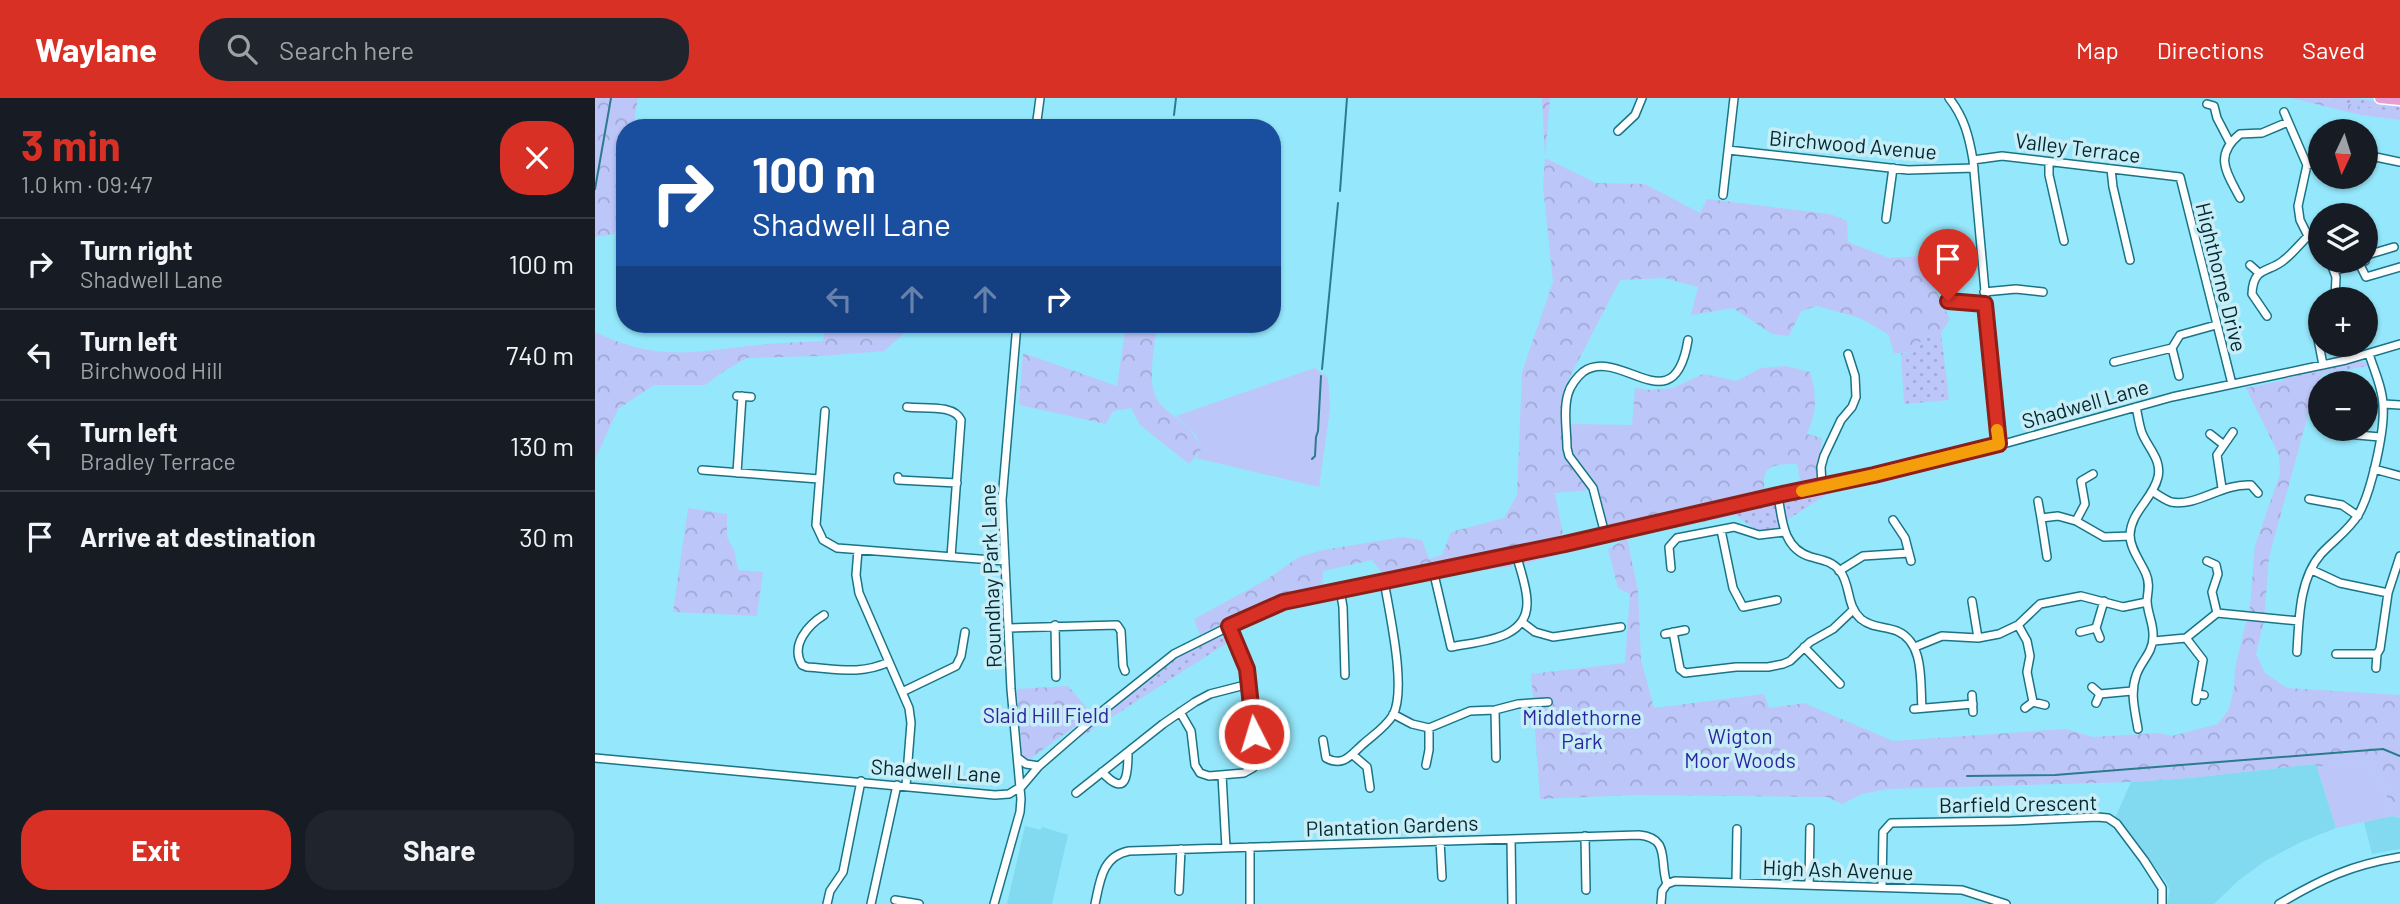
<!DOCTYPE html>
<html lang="en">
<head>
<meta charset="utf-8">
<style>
	:root { --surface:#171b24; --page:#20242c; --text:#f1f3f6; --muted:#9ea1a6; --line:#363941; --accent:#d93025 }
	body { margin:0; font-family:Barlow,sans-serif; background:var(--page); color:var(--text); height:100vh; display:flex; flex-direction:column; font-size:26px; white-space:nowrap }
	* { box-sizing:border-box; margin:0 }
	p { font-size:23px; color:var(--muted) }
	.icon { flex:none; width:38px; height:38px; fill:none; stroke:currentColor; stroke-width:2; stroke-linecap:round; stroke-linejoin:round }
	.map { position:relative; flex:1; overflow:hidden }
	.side { display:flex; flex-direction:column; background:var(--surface); width:595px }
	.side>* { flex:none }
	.hud { position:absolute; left:21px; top:21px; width:665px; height:214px; border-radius:28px; box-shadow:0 2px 5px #0004; background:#1a4fa0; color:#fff; overflow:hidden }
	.needle { width:46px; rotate:184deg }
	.fabs { position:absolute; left:1713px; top:21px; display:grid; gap:14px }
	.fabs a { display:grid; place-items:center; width:70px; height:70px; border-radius:50%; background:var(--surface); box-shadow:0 2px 5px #0004; font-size:35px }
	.pin { position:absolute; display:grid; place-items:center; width:60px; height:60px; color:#fff; margin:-72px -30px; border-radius:50% 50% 50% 0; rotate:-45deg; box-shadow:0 0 7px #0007 }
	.pin .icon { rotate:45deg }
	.me { position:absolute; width:77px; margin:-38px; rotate:355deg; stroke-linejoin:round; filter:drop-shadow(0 0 5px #0008) }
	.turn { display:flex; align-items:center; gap:24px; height:147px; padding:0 21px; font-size:32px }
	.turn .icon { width:91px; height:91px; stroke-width:2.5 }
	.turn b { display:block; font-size:49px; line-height:60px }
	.lanes { display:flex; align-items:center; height:66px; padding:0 21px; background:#0003; justify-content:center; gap:35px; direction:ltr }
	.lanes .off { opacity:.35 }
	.round { display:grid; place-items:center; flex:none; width:74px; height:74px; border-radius:28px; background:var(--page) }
	.summary { display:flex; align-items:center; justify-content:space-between; height:119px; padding:0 21px }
	h1 { font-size:42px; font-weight:700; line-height:52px; color:var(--accent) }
	.cta { display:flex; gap:14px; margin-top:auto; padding:14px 21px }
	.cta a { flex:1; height:80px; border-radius:28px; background:var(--accent); color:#fff; font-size:28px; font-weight:700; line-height:80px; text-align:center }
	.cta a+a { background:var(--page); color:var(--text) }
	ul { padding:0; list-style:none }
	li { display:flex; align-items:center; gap:21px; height:91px; padding:0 21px; border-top:2px solid var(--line) }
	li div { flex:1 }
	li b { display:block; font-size:26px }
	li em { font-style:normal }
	header { display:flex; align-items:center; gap:42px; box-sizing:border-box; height:98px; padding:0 35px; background:var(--accent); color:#fff }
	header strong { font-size:33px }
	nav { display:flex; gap:38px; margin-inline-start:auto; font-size:24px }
	.search { width:490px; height:63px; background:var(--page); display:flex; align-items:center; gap:18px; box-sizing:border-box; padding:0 24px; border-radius:28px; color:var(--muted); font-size:26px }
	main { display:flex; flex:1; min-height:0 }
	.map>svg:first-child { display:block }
	.built { fill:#81daef }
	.grass { fill:url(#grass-dots) }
	.forest { fill:url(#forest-crowns) }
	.garden { fill:#bcc6f9 }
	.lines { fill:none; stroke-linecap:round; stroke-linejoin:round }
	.stream { stroke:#2b7b8d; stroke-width:2 }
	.minor-casing { stroke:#1a7486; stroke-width:10 }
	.highway-casing { stroke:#fff; stroke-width:13 }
	.minor { stroke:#fff; stroke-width:7 }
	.highway { stroke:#e59fd5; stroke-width:10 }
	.route-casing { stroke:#8d1f18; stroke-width:18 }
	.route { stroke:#d93025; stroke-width:12 }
	.slow { stroke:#f59e0b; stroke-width:12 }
	.labels { text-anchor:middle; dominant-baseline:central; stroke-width:7; stroke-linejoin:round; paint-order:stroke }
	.street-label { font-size:21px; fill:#03272f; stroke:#c7edf7 }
	.park-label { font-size:21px; fill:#2d24a0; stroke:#c7edf7 }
</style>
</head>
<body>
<header>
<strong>Waylane</strong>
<div class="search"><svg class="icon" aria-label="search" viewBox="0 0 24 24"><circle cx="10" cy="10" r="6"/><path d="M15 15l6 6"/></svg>Search here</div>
<nav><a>Map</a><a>Directions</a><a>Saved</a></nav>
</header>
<main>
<section class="side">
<div class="summary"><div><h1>3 min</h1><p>1.0 km · 09:47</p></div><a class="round" style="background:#d93025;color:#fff"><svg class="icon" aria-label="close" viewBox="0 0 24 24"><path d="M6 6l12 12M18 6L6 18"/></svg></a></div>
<ul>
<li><svg class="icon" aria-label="right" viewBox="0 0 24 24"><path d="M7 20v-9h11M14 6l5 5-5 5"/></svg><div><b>Turn right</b><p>Shadwell Lane</p></div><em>100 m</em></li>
<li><svg class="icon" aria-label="left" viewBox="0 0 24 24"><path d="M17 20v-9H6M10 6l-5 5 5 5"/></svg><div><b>Turn left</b><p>Birchwood Hill</p></div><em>740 m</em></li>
<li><svg class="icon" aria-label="left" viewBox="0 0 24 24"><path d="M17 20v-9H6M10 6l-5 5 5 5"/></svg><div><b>Turn left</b><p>Bradley Terrace</p></div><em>130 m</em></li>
<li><svg class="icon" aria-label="arrive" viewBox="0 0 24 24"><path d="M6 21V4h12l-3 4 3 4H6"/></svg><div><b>Arrive at destination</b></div><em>30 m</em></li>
</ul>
<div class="cta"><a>Exit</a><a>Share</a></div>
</section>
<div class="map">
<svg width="1805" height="806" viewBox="0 0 1805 806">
	<defs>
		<pattern id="grass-dots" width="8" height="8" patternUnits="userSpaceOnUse" patternTransform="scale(1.75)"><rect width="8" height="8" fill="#bcc6f9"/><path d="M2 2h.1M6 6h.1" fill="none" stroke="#a0aad6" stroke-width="1.8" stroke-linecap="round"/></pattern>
		<pattern id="forest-crowns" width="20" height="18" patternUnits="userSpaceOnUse" patternTransform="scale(1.75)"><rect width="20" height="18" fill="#bcc6f9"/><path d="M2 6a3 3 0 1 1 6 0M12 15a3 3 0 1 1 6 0" fill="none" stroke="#a0aad6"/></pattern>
	</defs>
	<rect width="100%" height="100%" fill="#95e7fb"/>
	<path class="built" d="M1721,666l20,64 -35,14 -36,19 -26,19 -25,24h-47l3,-14 -4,-8 -41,-56 -10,-8 16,-36 59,-4z
		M1797,718l8,2v31l-28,5 -8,-32z
		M430,728l16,4 1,-3 26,8 -16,69h-45z"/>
	<path class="grass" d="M1729,0h28l48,6v8l-38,-5z
		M1346,235l8,67 -45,4 -3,-51 16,-1 5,-15z
		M1764,262l6,1 3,5 -85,15v-2z
		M1263,385l-32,12 -39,25 -2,-17 5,-6z
		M1173,404l9,5 3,18c-17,13 -30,1 -44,-10l-109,23v-4z
		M1010,443v2l-82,21 1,-4 7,-4z
		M912,463l7,5 -74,10v-2z
		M628,539l7,4 -155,100c31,-25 111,-101 148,-104z"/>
	<path class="forest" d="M0,0h43l-5,30h-8v47l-10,59 -20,3z
		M947,0h8l-5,60 51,25 49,1 55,29 7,-14 123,15 17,7 1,21 41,16 34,-2 15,8 -3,25 15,30 -9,14 -19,4 -5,15 -23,1 -6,-19 -28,-16 -43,-12 -16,5 -12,25 -17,-2 -39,-26 -42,7 7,-28 -34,-9 -44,2 -57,110 -1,62 28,38 -35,3 9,46 -180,36 -12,-15 -49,11 -1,17 -44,7 -78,40 -6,-16 72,-39 33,-23 24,-7 80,-13 19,3 7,19 13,-4 9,-23 53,-14 13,-23 5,-123 31,-90 -10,-96 2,-28z
		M1696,0h33l38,9 38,5v8l-39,-5z
		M230,226h90l-31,27 -62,5 -75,2 -23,13 -19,14h-51l-36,24 -23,50v-127c62,30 98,20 163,13 22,-2 44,-3 65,-4z
		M531,226h31c-2,20 -11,60 1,77 15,20 34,20 43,49l-12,14 -49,-39 -9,-17 -18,3 -7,13 -87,-19 4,-52 94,33z
		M1190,268l25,6c7,24 7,39 -3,62l15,4 -5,44 -16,3 -4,-21c-25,0 -37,1 -32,29l-158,33 -9,-40 -24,-32 -3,-8v-22l61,1 3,-37 15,2 23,-2 30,-14 34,7 24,-13z
		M1728,275l-12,31 -42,153 -5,63 -8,34 9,19 22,15 113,7v122l-8,-1 -8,-29 -10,-11 -6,-14 -51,5 -2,-3 -125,14 -59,4 -244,7 -25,5 -20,10 -15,-7 -192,-2 -95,4 -9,-125 94,-11 5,-69 -12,-6 -10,-39 19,-11 11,53 3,69 13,48 110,-14 5,14 35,-5 89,38 173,-12 27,8 65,-4 14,3 46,-12 11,-15 5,-21 1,-20 15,-62 5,-60 25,-72 -1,-19 -33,-67z
		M93,410l39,6v23l7,13 4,20 25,2 -6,44 -84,-4z
		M473,588l24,28 -69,50 -6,-75z"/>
	<path class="garden" d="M720,270l13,10 2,31 -11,78 -123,-29 5,-8 -5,-15 -20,-19z
		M1773,664l6,14 10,11 8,29 -56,12 -19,-61z"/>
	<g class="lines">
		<path class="stream" d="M579,17l2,-17
			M0,91l16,-91
			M745,93l7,-93
			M727,271l16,-166
			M717,361l3,-3 1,-19 2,-6 3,-55
			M1372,678l88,-1 328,-26 17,7"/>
		<defs>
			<path id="minor" d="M1354,0c15,19 20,38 24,62l26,284
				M1612,6l7,2 3,12 13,25
				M1689,14l23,53 -9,41 2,14 8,16 13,12
				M441,30l4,-30
				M1023,33l17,-16 7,-17
				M1133,52l180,20 66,-2
				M1771,57l34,7
				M1378,62l29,-4 178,21 52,207
				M1454,64v13l15,66
				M1712,67l14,-3
				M1516,71l2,18 17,73
				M1128,97l11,-97
				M1645,100c-13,-25 -27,-42 0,-64l22,-1 26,-11
				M1291,121l7,-51
				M1771,160l1,-3 27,-8
				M1735,163l6,16 -1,22
				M1764,165l7,14 34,-10
				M1655,167l9,8
				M1739,173l31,-10
				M1389,194l32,-3 27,3
				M1353,203l37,3
				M1672,218l-15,-22c1,-28 17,-21 32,-34 9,-7 16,-16 24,-24
				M1726,230l-3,11 5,26
				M1519,264l58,-14
				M1584,278l-7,-28 8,-13 36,-10
				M142,298l14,1
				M1789,306l16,1
				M312,309c16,2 47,-3 54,13l-10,137
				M1541,309c2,8 3,18 6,26 6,15 20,27 16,44 -5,22 -27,34 -28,58 0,14 11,27 16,39 4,9 2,17 1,26 0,13 7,24 6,37 0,16 -13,25 -17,39 -6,17 -1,35 2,53
				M230,313l-9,114 7,15 14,8 168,13
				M1740,335l45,4
				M1615,336l14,11
				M1779,371l26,7
				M107,372l117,9
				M142,375l5,-77
				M303,379v3l59,3
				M1227,388l-1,-19 3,-11 17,-36 11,-13 4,-10 -1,-21 -7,-22
				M1627,390l-5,-33 16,-23
				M1557,393c6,4 13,9 19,11 26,5 51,-19 80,-17l7,8
				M1183,397c4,25 5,54 33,62 11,3 21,4 29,14 11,14 6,35 21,48 11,9 23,7 36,12 28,12 23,52 25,77
				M1714,401l33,6 16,11
				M1443,403l3,17
				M1298,422l12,18 6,23
				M1481,423l9,-17 -4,-23 12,-7
				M1126,432l12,58 10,19 34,-7
				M1010,436l-12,-46 -24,-32 -2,-8c0,-17 -4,-38 1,-54 2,-8 9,-17 15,-22 37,-27 91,55 105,-32
				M263,452l-2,25 3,18 50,115 2,15 -5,63
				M1452,459l-6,-39 17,-2 18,5 28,16 26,-1
				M1612,463l9,4 2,9 -6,18 5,21
				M1076,470l-2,-21 8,-9 57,-11 25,8 26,-3
				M838,472l18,77c27,-6 77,-6 76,-45 0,-15 -7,-33 -11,-48
				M1717,472l28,13 48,10 -8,56 -3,5h-41
				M1244,473l24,-15 46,-3
				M745,492l3,17 2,68
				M1793,495l12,-37
				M1377,503l6,37
				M229,517c-16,10 -34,30 -22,50l5,2c31,2 53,8 82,-5
				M927,524l13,10 18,5 68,-10
				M460,527l1,52
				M1423,527l9,16 3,15 -3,16 6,30
				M413,530l109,-3 4,6 2,35 2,5
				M1501,530l4,10
				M1078,534l7,37 5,4 51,-6h32l15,-3 7,-3 20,-19 23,-13 20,-19
				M1485,534l16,-4 8,-27
				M1070,536l20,-4
				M1591,540l17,22 -6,34
				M1559,543l32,-3 31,-25 82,8
				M1209,549l36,37
				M1320,549l27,-11 36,2 21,-4 19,-9 22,-21 41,-8 42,11 24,-5
				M1702,554c2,-32 2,-73 24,-98 12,-13 28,-24 37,-39 13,-21 27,-85 25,-109 0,-17 -9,-36 -14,-52
				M1781,570l1,-14
				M1497,589l8,7
				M307,594l54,-26 5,-10 4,-24
				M1377,597l1,17
				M1601,603l1,-7 7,1
				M1501,605l4,-9 32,-3
				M1430,610l8,-6 12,3
				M1319,611l59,-5
				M900,612l1,48
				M585,614l11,19 4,34 5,8 9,3 35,-3 9,-5 3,-9 -10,-90 -17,-43
				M798,616l19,10 17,4 41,-17 25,-1 23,-6 30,-2
				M728,642l3,18c17,9 24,-2 36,-13 11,-10 23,-17 31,-30 14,-26 -4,-104 -9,-134
				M758,657l14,12 3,21
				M0,660l400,37 14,-1 13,-8 17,-20 61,-53 74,-59 84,-42 25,-10 282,-58 213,-49 96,-20 133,-32 165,-46 174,-37 54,-16
				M423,660l8,6 13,2
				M831,667l3,-15v-22
				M507,674c25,27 26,2 26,-20
				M627,677l4,73
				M481,695l87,-69 32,-22 15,-8 39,-10
				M990,738l1,54
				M916,741l1,65
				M845,743l2,36
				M655,749v57
				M1141,785l1,-54
				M1072,786l8,-3 287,9 44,14
				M1214,787l1,-57
				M1287,789l1,-55 8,-9 120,-2 86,-4 11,1 9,6 27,36 18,28v16
				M584,793l2,-42
				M300,802l24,4
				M232,806l3,-13 13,-19 18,-91
				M276,806l26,-119
				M399,806l26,-92 1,-13 -10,-110 -9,-189 15,-176
				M500,806c5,-23 7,-48 34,-53l510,-16c32,3 20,27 28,49l-5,7 -1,13
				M1684,806c42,-25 72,-39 121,-47"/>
			<path id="highway" d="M1785,0l20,2"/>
		</defs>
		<use href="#minor" class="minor-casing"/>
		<use href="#highway" class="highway-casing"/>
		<use href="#minor" class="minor"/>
		<use href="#highway" class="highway"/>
	</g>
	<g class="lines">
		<defs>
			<path id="route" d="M659,636l-7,-65 -18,-43 54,-24 282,-58 213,-49 96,-20 125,-31 -14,-140 -37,-3"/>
		</defs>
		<use href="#route" class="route-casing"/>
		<use href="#route" class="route"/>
		<path class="slow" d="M1207,393l72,-16 125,-31 -2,-14"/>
	</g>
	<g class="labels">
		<g class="street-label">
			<text transform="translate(1258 46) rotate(5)">Birchwood Avenue</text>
			<text transform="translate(1483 49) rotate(7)">Valley Terrace</text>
			<text transform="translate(1627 179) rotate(76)">Highthorne Drive</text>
			<text transform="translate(1490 305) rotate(-16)">Shadwell Lane</text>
			<text transform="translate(395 478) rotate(-92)">Roundhay Park Lane</text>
			<text transform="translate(341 672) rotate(4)">Shadwell Lane</text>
			<text transform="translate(1423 705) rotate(-1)">Barfield Crescent</text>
			<text transform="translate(797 727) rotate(-2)">Plantation Gardens</text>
			<text transform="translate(1243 771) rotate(2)">High Ash Avenue</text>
		</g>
		<g class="park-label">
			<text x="451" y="616">Slaid Hill Field</text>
			<text x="987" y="618">Middlethorne<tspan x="987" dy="24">Park</tspan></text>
			<text x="1145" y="637">Wigton<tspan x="1145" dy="24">Moor Woods</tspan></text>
		</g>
	</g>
</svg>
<div class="fabs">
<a><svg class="needle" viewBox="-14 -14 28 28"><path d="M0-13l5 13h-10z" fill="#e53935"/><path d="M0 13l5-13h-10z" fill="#9ea1a6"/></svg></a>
<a><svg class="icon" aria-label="layers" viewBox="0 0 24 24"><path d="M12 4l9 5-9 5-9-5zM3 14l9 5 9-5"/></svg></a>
<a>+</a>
<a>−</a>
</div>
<div class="pin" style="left:1353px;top:203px;background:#d93025"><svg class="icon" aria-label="arrive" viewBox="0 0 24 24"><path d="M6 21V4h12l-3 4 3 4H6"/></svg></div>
<svg class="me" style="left:659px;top:636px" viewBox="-20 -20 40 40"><circle r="17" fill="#d93025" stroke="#fff" stroke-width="3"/><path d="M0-11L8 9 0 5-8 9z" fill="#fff"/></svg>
<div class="hud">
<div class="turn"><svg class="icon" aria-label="right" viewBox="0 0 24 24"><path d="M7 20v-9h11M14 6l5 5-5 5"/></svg><div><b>100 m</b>Shadwell Lane</div></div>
<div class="lanes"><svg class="icon off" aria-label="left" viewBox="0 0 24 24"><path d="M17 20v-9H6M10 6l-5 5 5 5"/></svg><svg class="icon off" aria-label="ahead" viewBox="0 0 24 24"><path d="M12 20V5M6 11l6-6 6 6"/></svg><svg class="icon off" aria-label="ahead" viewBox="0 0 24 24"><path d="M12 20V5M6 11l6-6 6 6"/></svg><svg class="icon" aria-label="right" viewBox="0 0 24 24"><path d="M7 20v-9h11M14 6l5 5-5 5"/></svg></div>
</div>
</div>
</main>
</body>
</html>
